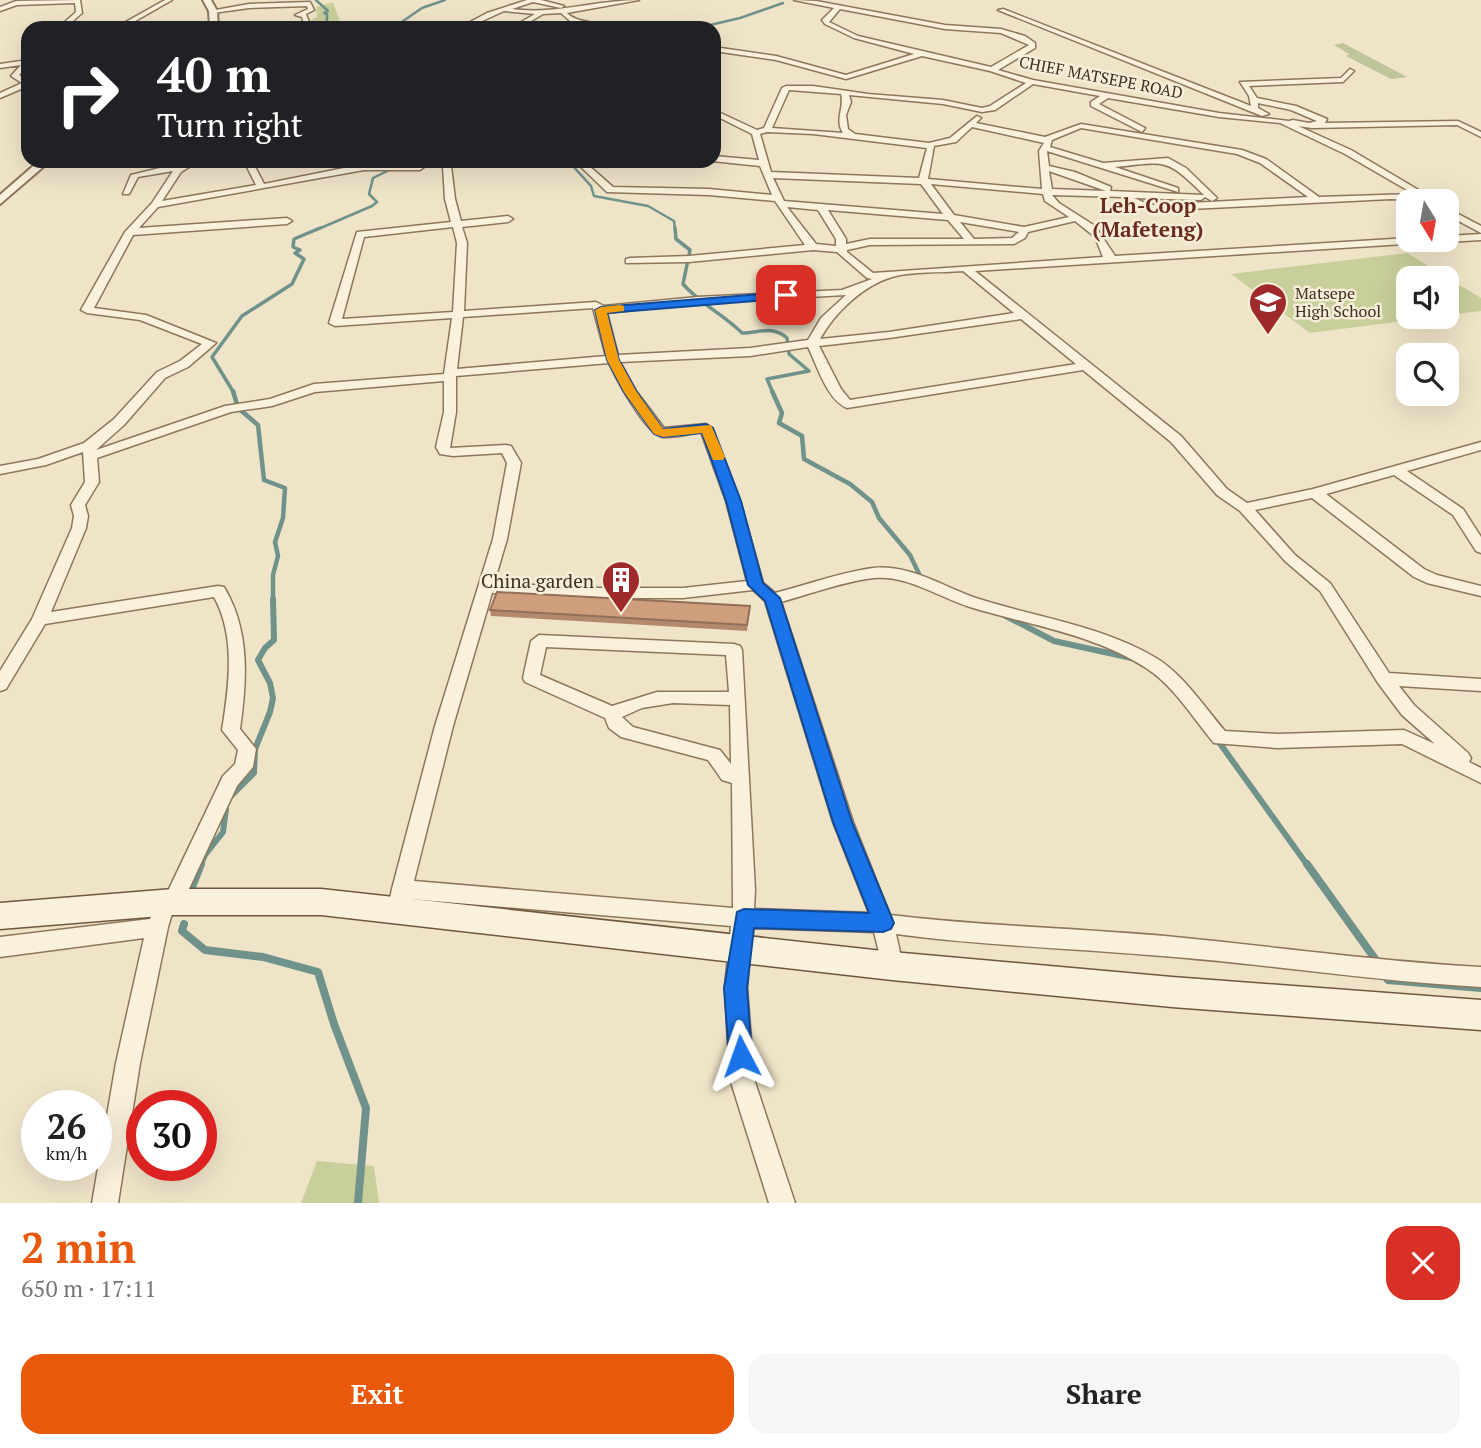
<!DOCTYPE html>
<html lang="en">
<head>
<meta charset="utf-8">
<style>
	:root { --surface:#fff; --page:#f6f6f6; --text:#222; --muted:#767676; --accent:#ea580c }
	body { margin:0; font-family:"PT Serif",serif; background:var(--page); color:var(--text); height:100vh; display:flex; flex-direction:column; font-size:26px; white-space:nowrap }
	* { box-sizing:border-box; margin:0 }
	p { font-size:23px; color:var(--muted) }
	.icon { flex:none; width:38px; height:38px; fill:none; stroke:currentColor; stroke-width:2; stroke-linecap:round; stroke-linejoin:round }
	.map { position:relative; height:1203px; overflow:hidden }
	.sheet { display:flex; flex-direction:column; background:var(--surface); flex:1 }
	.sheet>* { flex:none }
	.top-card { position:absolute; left:21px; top:21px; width:700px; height:147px; border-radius:21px; box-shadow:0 7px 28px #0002; background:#202124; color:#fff; overflow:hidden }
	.needle { width:46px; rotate:169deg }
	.buttons { position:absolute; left:1396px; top:189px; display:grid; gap:14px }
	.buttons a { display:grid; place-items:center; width:63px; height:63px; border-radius:14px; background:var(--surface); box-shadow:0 7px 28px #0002; font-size:35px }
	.speed { position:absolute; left:21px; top:1090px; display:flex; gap:14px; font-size:35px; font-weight:700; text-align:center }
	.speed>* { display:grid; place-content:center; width:91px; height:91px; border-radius:50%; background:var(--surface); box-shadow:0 7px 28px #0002; line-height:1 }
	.speed small { font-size:18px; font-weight:400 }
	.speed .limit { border:10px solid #d22; background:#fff; color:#111 }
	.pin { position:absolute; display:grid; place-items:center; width:60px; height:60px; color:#fff; margin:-30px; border-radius:14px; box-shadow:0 4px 10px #0006 }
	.me { position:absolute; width:77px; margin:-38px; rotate:356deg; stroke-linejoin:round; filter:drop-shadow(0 0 5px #0008) }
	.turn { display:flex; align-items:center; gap:24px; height:147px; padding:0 21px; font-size:32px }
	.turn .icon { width:91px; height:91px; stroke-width:2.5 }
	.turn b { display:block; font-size:49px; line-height:60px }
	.round { display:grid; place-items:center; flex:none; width:74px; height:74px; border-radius:21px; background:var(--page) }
	.head { display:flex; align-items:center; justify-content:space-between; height:119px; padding:0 21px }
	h1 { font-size:42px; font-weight:700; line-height:52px; color:var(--accent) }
	.primary-button { display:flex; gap:14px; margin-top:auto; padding:14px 21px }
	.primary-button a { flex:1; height:80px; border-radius:21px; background:var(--accent); color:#fff; font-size:28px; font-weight:700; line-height:80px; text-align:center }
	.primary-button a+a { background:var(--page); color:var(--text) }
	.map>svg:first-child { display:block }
	.green { fill:#c9cf9b }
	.cemetery { fill:#bfc49a }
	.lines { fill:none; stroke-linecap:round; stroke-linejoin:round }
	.stream-far4 { stroke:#6f938a; stroke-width:2.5 }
	.stream-far3 { stroke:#6f938a; stroke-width:3.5 }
	.stream-far2 { stroke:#6f938a; stroke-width:4.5 }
	.stream-far1 { stroke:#6f938a; stroke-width:6 }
	.stream { stroke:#6f938a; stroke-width:8 }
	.minor-casing { stroke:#8d765c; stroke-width:3 }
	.tertiary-casing { stroke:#8d765c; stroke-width:4 }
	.secondary-casing { stroke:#6f573f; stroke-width:3 }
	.minor { fill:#faf1dc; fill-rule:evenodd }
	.tertiary { fill:#faf1dc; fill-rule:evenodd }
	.secondary { fill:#faf1dc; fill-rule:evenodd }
	.wall { fill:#b2896c }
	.building { fill:#cf9f7d; stroke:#916f58; stroke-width:2 }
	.route { fill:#1a73e8; stroke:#114b97; stroke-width:2 }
	.slow { fill:#f59e0b }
	.labels { text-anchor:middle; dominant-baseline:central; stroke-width:5; stroke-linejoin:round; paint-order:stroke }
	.far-street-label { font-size:16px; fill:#3d2e20; stroke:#f7eed8 }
	.far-poi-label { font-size:16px; fill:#3d2e20; stroke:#f7eed8; text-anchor:start }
	.poi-label { font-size:19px; fill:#3d2e20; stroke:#f7eed8; text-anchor:end }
	.far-district-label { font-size:21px; font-weight:bold; fill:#6b2e1e; stroke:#f7eed8 }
</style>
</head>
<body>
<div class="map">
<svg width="1481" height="1203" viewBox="0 0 1481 1203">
	<rect width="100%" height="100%" fill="#f0e4c8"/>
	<path class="green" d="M333,2l9,26h-29l4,-2 -11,-3 11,-6 -1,-10z
		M1407,253l74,45v13l-34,4v-37h-38v39h26l-125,16 -79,-59z
		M317,1161l57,5 5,37h-78z"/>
	<path class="cemetery" d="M1343,43l64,34 -16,2 -45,-23 3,-2 -15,-9z"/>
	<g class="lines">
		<path class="stream-far4" d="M316,0l12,11 -4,2 3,1v12l6,2
			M393,28l29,-20 23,-8
			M697,28l43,-10 43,-15
			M572,161l-1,3 20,22 3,10 54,10 26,15 1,9
			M316,230l56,-24 5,-4 -8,-8 4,-16 35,-17"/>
		<path class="stream-far3" d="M675,228l1,11 14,11 -7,34c17,20 40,30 59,49 17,0 30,-8 45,5l2,16 20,17 -42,8 6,14
			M234,393l-22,-36 30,-41 50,-32 12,-25 -9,-6 5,-3 -7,-3 1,-8 26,-11"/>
		<path class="stream-far2" d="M233,391l5,17 20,17 6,55 21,8 -2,30 -8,24 3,14 -5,19v26
			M772,391l10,22 -3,10 23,13 2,23 46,25 22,18 7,16 31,37 12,25"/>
		<path class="stream-far1" d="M1004,615l50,26 82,18
			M1216,738l92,128
			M228,799l26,-26 1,-24 15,-37 3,-14 -3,-15 -12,-23 7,-12 9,-8 -1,-41
			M200,866l5,-11 18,-23 3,-23"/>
		<path class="stream" d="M1307,864l71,99
			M192,887l9,-23
			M184,924l-2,7 23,19 58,7 55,15 16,52 32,84 -8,95
			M1384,974l4,6 93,8"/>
		<defs>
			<path id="minor" d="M80,0l2,13 -17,15h-7l18,-16 -1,-9 -58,2 -17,6v-4l16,-6z
				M165,0h7l-49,28h-8z
				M527,0h14l23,6 -3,2 -28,-6 -21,7c43,6 84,-9 127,-9l-72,13c11,11 27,7 39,15l-36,-7 -9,-8 -18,1 -24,14h-8l24,-14 -31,-3 -37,17h-8l28,-15z
				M794,0l22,1 129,24 56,4 24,7 10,7v5l-37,22 35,10 186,33 70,8 4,-1 16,3 8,-2 -26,-11 -33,-7v5l11,6 -7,2 -264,-106 5,-1 248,97 -2,-10 -9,-14 101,-4 9,-9 4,2 -11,11 -94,4 8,12 39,8 31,13 -2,4 133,-2 23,11v5l-24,-12 -145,3 -14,-2 53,24 86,51 -46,-2 -242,12 -24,-11 -1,-3 -72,-2 7,8 36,23 20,30 294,-18 29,2 -2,2 -461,29 206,165 46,53 20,14 66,-14 168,-47v8l-74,21 56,38 18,28v16l-5,-2 -23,-36 -59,-40 -68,19 98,75 13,6 44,11v10l-54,-13 -13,-6 -102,-79 -57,12 40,45 35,28 59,90 92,6v12l-82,-5 15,19 54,48 3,5 -2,4 12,6v15l-79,-39 -124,4 -64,-5c-21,-25 -40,-57 -68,-75 -53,-34 -117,-43 -176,-61 -32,-10 -62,-32 -96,-29 -29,3 -64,16 -93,24l72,220 37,93c91,11 183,13 275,21 105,10 210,25 316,31v20c-107,-6 -212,-23 -319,-31 -89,-8 -178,-10 -266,-22l7,32 -3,7 -8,3 -8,-3 -10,-41 -122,-4 -5,60 7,91 41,124h-26l-39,-124 -5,-91 6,-62 -321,-27 -3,5 -7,3 -7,-3 -3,-6 2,-9 43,-163 58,-187 14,-76 -5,-10 -49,3 -13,-2 -4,-7 8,-35v-31l-129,11 -43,14 -41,6 -134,46 2,24 -14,23 3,11 -2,12 -35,84 167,-26 6,1c26,43 23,93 16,142l16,20 -3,18 -16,19 -57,122 -7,3 -5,16 -28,136 -22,140h-26l24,-140 28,-125 -144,19v-20l150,-18 9,-23 8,-3 56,-117 12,-12 3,-14 -16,-20c7,-43 14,-94 -8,-133l-169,27 -39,65 -6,2v-20l32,-52 40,-91 2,-12 -3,-11 14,-23 -2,-30 -37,13 -46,9v-8l38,-7 46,-16 30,-24 43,-47 23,-11 22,-17 -62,-24 -53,-7 -6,-3 44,-78 27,-29 21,-32 -35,6 -9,17h-6l8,-19 58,-14h10l-18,11 -19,29 94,-16 -12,-24h8l12,23 100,-20h56l4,3 -4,3h-56l-206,37 -19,21 148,-10 5,3 -5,3 -154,11 -39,73 52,7 70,28 -28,24 -23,11 -41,47 -28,25 129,-44 45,-7 44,-15 130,-10 8,-56 -117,8 -6,-3 28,-91 94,-10 -6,-23 -2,-33 4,-3 4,3 4,33 6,22 47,-5 5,3 -5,3 -46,5 5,16 -3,68 132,-9 8,4 93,-9 145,-7 30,-11 -5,-1 -30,-26 -24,-2 -124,12 -63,1v-4l4,-1 59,-2 116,-11 -30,-44 -66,-6 -102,-3 -27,-26v-5h8v4l25,22 96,2 63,6 -12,-29 -48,-5h2v-5l45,4 -7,-26 -38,-19v-5l43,20 7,-2 18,-40 4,-2h27l55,8 75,6 39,8 8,-2 36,-23 -36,-12 -68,-15 -76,23 -70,-19 -62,-9v-4l62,9 70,19 68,-21 -60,-16 -29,-14 -3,-4 12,-12zM840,9l105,20 56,4 28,12 -38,22 -133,-31 -29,-14zM1033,84l67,12 -9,6v4l51,26 3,-4 -46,-24 9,-6 111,19 61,6 65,31 69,40 -95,3 -53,-38 -24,-9 -161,-26 -36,13 -69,-14 5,-5 -4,-2 -27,22 -21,5 -74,-9 -7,-5 -2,-14 5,-13 -2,-7 94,9 39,8 13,-2zM789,90l52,4c4,14 -7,25 2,39l-71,-5zM972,127l72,16 -5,8 3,38 -114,-10 6,-33 22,-4zM1081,128l156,26 23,9 48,34 -158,8 -16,-7 67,2 4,-3 7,4 5,-3 -31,-30 -18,-10 -65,5 -53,-16 2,-7zM767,132l46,2 114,14 -8,30 -148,-6 -11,-38zM1047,151l131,41v-4l-63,-21c52,-5 50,-10 89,28l-94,-4 1,-4 -36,-15 -26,-6zM1049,171l57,20 -54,-2zM773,178l148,6 22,30 -159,-13zM931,184l112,10 2,7 24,16 -45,10 -70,-12zM787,207l31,3 18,29v7l-20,-2zM828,210l120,10 16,19h-94l-24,5v-5zM1075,221l20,16 8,20 -230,16 -26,-21v-2l23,-5 144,-1 11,-6 3,-6zM960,222l59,10 -7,6 -38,1zM453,227l4,16 -4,69 -111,7 22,-82zM963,271l51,42 -125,19 -69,7c15,-27 44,-54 72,-62 21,-6 49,-4 71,-6zM846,295l-25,23 -13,22 -58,8 -132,7 -11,-42 90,-10zM593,308l13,48 -149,13 6,-52zM1021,319l55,45 -226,36 -9,-11 -22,-43 70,-8zM808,347c9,18 19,53 39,61l236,-38 88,72 46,53 23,16 45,50 35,30 58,92 24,32 33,29 -31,-14 -126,4 -53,-3c-21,-24 -41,-56 -69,-73 -54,-32 -117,-40 -177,-59 -34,-11 -68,-35 -106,-31 -32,4 -66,17 -98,25l-12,-10 -23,-82 -28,-73 -6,-4 -42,4 -28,-37 -16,-29 130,-6zM609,363c7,15 37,72 54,74 12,1 26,-3 38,-5l25,69 21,80 -64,7h-89l-100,-5 13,-44 14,-76 -10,-17 -5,-1 -56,3 6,-36v-36zM753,590l12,11 68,221 36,91 -115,-4 1,-19 -13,-240 -2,-4 -6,-2 -195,-9 -8,6 -8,37 2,4 80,36 4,10 12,9 87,23 14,20 10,3 1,125 -319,-27 39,-155 39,-133 102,5h89zM546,647l180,8 3,37h-72l-45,14 -72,-31zM673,703l57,2 1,59 -11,-14 -87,-23 -11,-10 20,-9z
				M310,2l4,8 -8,4 5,14h-6l-3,-11 -7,-2 13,-6 -1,-3 -58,2 -36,5 -3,-2 39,-7z
				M28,60v6l-9,9 9,5v6l-28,12v-5l22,-10 -11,-7 10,-11 -21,3v-4z
				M1447,208l34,18v7l-34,-18z
				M1481,234v6l-34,2 -4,-2h4v-4z"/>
			<path id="tertiary" d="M203,0h8l6,11 1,17h-8l-1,-17z
				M39,161h11l-50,43v-9z"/>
			<path id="secondary" d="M173,889h148l571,63 280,25 309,23v30l-309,-23 -280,-27 -571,-65h-148l-173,14v-26z"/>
		</defs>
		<use href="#minor" class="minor-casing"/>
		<use href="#tertiary" class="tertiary-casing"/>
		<use href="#secondary" class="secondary-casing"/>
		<use href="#minor" class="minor"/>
		<use href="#tertiary" class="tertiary"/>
		<use href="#secondary" class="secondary"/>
	</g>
	<path class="wall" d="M490,610l259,2 -2,19 -256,-15z"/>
	<path class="building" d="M497,592l253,14 -3,19 -257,-15z"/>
	<path class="route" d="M786,292l6,3 -2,3 -183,15 12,47 17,31 27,38 43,-5 7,4 28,73 22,82 17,15 72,224 42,101 -3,6 -8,3 -129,-4 -7,60 5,68 -3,8 -8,4 -9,-4 -3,-8 -5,-68 13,-76 7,-3 125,4 -36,-91 -68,-221 -17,-16 -22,-84 -24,-68 -39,4 -9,-3 -30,-42 -17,-32 -12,-50 6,-3z"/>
	<path class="slow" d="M620,305l4,1v5l-17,2 12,47 17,31 27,38 48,-4 14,32 -2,3h-10l-11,-27 -39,4 -9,-3 -30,-42 -17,-32 -12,-50 6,-3z"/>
	<defs>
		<symbol id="school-pin" viewBox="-11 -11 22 30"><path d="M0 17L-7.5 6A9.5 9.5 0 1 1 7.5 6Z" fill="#9e2a2b" stroke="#f7eed8"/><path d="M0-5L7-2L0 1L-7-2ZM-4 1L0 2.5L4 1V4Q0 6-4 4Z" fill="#fff"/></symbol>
		<symbol id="building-pin" viewBox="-11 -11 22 30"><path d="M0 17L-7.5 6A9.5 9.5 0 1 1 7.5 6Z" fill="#9e2a2b" stroke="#f7eed8"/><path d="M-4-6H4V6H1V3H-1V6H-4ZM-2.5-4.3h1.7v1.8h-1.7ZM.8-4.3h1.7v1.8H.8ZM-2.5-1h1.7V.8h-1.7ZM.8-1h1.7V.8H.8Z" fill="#fff"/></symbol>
	</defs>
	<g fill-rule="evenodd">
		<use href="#school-pin" x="1246" y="280" width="44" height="60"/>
		<use href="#building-pin" x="599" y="558" width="44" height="60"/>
	</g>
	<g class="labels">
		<g class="far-street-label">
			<text transform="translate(1101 77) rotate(11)">CHIEF MATSEPE ROAD</text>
		</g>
		<g class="far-poi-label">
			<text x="1295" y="293">Matsepe<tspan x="1295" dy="18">High School</tspan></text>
		</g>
		<g class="poi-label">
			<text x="594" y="580">China garden</text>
		</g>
		<g class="far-district-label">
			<text x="1148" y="205">Leh-Coop<tspan x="1148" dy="24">(Mafeteng)</tspan></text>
		</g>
	</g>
</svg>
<div class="buttons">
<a><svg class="needle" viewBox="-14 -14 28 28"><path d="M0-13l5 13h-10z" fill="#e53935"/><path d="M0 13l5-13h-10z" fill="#767676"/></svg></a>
<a><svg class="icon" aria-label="sound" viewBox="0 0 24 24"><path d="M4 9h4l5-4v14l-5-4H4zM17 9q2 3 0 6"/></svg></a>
<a><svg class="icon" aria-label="search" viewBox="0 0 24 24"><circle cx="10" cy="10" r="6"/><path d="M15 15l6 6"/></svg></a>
</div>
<div class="speed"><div>26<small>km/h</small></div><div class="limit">30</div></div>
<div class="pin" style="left:786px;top:295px;background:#d93025"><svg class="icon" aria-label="arrive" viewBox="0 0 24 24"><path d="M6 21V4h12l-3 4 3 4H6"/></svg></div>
<svg class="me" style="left:741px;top:1056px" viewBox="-20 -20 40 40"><path d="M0-17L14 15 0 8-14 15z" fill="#1a73e8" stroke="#fff" stroke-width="4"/></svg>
<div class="top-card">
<div class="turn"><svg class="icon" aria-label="right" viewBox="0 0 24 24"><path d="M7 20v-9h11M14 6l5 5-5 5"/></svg><div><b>40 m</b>Turn right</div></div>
</div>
</div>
<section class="sheet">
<div class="head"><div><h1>2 min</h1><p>650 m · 17:11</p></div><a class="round" style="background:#d93025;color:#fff"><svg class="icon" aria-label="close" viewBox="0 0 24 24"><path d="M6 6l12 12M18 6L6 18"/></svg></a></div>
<div class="primary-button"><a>Exit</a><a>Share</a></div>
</section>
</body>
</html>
